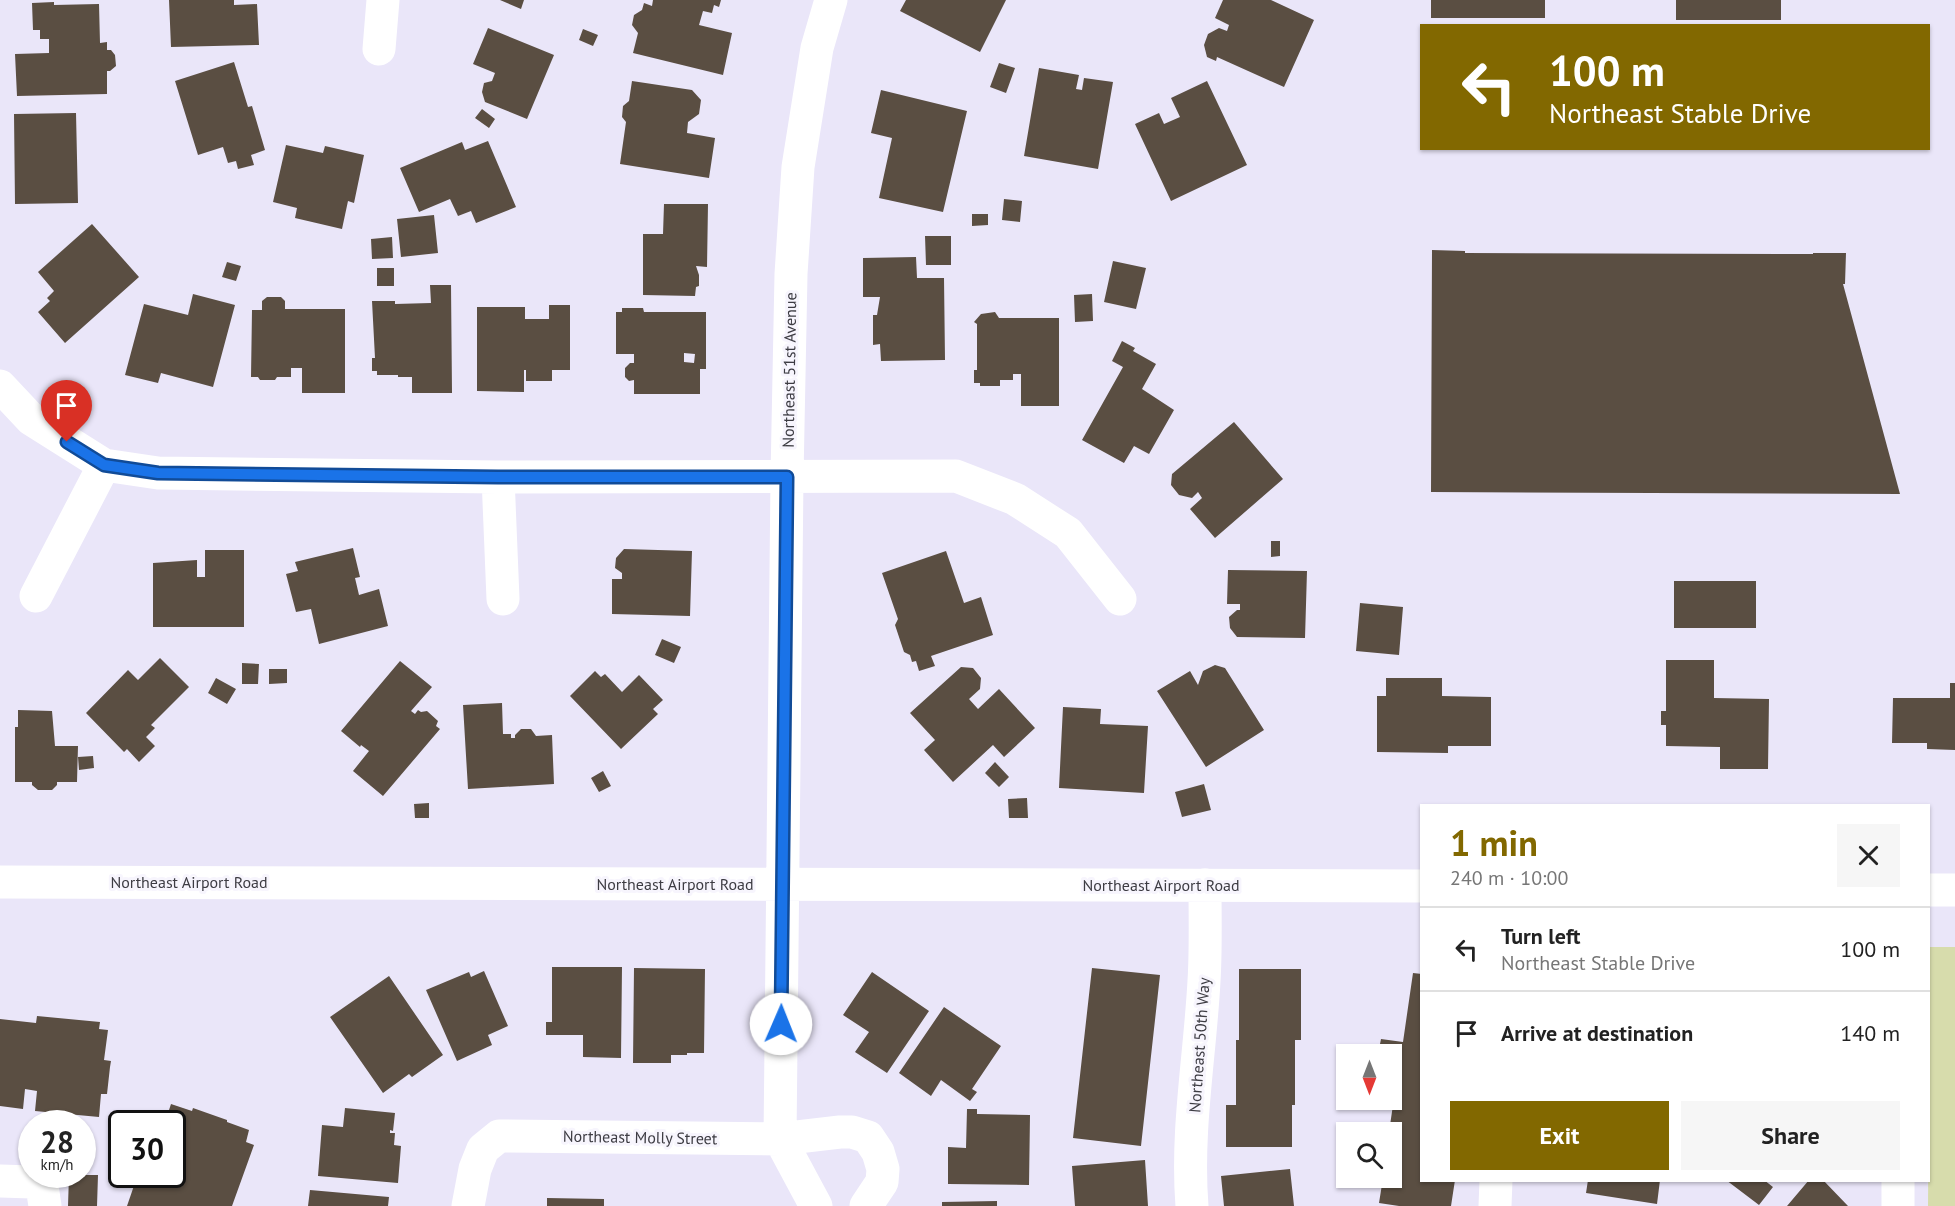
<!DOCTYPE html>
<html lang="en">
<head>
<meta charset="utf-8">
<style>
	:root { --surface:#fff; --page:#f6f6f6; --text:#222; --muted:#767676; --line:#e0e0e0; --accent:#826800 }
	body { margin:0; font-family:"PT Sans",sans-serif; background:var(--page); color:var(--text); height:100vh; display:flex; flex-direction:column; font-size:22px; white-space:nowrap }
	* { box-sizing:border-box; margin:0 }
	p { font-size:20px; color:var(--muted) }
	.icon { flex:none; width:33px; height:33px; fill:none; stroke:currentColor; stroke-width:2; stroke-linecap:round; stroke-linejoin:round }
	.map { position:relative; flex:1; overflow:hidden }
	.details { position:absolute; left:1420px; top:804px; width:510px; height:378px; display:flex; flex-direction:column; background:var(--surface); border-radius:0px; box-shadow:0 2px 4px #0004 }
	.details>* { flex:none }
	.banner { position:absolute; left:1420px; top:24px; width:510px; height:126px; border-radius:0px; box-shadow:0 2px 4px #0004; background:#826800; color:#fff; overflow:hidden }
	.needle { width:39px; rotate:180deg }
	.fabs { position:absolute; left:1336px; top:1044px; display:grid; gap:12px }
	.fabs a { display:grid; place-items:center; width:66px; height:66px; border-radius:0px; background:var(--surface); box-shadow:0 2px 4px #0004; font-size:30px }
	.speed { position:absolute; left:18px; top:1110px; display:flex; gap:12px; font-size:30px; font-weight:700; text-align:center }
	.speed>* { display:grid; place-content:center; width:78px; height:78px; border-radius:50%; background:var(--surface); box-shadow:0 2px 4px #0004; line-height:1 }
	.speed small { font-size:15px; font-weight:400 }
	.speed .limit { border:3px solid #111; border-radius:9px; background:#fff; color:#111 }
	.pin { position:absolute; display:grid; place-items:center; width:51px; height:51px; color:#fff; margin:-62px -26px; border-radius:50% 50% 50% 0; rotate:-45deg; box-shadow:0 0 6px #0007 }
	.pin .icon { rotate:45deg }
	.me { position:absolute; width:66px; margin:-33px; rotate:1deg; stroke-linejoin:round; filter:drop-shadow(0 0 4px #0008) }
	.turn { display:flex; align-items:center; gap:21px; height:126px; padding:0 30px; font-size:27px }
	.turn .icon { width:78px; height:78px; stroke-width:2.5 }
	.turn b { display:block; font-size:42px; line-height:51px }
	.round { display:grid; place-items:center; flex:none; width:63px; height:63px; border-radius:0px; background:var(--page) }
	.overview { display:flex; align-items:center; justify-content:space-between; height:102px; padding:0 30px }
	h1 { font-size:36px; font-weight:700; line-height:45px; color:var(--accent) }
	.action { display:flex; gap:12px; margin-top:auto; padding:12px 30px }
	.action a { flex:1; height:69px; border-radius:0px; background:var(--accent); color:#fff; font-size:24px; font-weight:700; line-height:69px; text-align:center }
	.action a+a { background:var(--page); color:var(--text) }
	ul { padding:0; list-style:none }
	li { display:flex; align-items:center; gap:18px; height:84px; padding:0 30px; border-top:2px solid var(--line) }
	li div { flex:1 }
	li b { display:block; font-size:22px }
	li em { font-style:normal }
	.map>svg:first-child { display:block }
	.green { fill:#d7dcac }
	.building { fill:#5a4e42; fill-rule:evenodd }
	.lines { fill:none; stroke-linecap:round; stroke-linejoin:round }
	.minor { stroke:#fff; stroke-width:33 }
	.route-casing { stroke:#114b97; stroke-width:15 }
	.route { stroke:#1a73e8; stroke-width:10 }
	.labels { text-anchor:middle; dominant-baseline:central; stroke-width:6; stroke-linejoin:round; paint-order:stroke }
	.street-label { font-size:16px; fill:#3d3c43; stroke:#f7f5fd }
</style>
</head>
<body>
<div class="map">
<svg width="1955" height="1206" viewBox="0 0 1955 1206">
	<rect width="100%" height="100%" fill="#eae6f9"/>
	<path class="green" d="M1930,947h25v259h-27z"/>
	<path class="building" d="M169,0h65v5l23,-1 2,41 -88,2z
		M500,0h24l-3,9z
		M653,0h68l-2,7 -5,-2 -2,8 -9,-2 -4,14 33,8 -9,42 -90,-22 5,-20 -6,-8 2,-10 8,-5 2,-7 8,3z
		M906,0h100l-26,52 -80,-41z
		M1223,0h48l43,20 -30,67 -67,-30 -1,4 -9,-4 -3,-12 4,-11 11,-6 8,3 2,-6 -14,-7z
		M1431,0h114v18h-114z
		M1676,0h105v20h-105z
		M54,2v3l45,-1 1,39 7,-1v8h4l4,5 1,11 -6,5h-3v23l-90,2 -2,-42 34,-1v-14h-9v-9h-7l-1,-27z
		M488,28l66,27 -27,64 -42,-17 -3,-10 2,-9 8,-2 3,-8 -22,-9z
		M583,29l15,6 -5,11 -14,-6z
		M234,62l14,45 4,-1 13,44 -14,5 3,10 -16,4 -2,-8 -8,2 -5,-16 -25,8 -23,-74z
		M999,63l16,5 -9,25 -16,-6z
		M1039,68l40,7 -3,14 6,1 2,-12 29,4 -15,87 -74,-13z
		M632,81l60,9 9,10 -2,14 -11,8 -1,11 28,5 -6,40 -89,-14 6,-42 -4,-5 1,-11 6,-5z
		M1207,81l40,84 -76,36 -36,-77 24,-11 5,11 16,-7 -9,-19z
		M881,90l86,21 -24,101 -64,-14 13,-60 -21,-5z
		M482,109l13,10 -6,9 -14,-10z
		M76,113l2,90 -63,1 -1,-90z
		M488,141l28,66 -40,16 -5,-12 -13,5 -8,-17 -31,13 -19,-44 62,-26 3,8z
		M286,145l37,8 2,-7 39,9 -10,48 -6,-2 -6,28 -47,-11 2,-10 -24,-6z
		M1004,199l18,2 -2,21 -18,-2z
		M664,204h44l-1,63 -11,-1 3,9v11l-3,1 -1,9 -52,-1v-61h20z
		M972,214h16v11l-16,1z
		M434,215l4,38 -37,4 -4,-38z
		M92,224l47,53 -74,66 -27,-31 12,-11 -3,-3 7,-7 -16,-19z
		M925,236h26v29h-25z
		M392,237l1,21 -21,1 -1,-20z
		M1432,250l33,1v2l348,1v-1h33l-1,31h-2l57,210 -469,-2z
		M916,257l1,21h27l1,82 -64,1 -1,-17 -7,1v-30h4l3,-18h-17v-39z
		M1113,261l33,7 -10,41 -32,-7z
		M227,262l14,4 -5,15 -14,-4z
		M377,268h17v18h-17z
		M430,285h21l1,108h-40v-16h-14v-2h-21v-4h-5v-13h3l-3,-57h23v3l36,-1z
		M193,294l42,11 -22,82 -52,-14 -3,10 -33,-8 19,-71 44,11z
		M1092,294l1,27 -18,1 -1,-27z
		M267,297h14l4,4v8h60v84h-43v-25h-11v9h-14l-2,3h-15l-2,-3h-7l1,-67h10v-9z
		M549,305h21v65h-18v11h-26v-11h-2v22l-47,-1v-84h48v12h24z
		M622,308h21l1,4h62v57h-6v25h-66v-14l-5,1 -4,-4v-9l5,-5h4v-9h-18v-42h6zM684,353l11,1 -1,9 -10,-1z
		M995,312l4,6h60v88h-38v-32h-8v6h-13v6h-20v-3h-6v-13h3v-46l-3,-2 7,-8z
		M1122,341l13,7 -2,3 23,13 -14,25 32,21 -25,44 -15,-8 -10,17 -42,-23 41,-73 -11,-6z
		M1234,422l49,57 -68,59 -25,-29 12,-11 -4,-6 -6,6 -13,-3 -8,-10 1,-11z
		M1271,541h9v15l-9,1z
		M353,548l7,29 -5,1 4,17 20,-6 9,37 -69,18 -8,-35 -15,3 -10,-38 12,-3 -3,-9z
		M624,549l68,2 -2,65 -78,-2v-35h10v-6l-7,-5 1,-10z
		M205,550h39v77h-91v-64l44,-3v17h8z
		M946,551l18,52 17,-6 12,38 -62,21 4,10 -16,5 -3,-10 -4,1 -2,-7 -6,-3 -9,-27 3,-6 -16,-46z
		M1228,570l79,1 -2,67 -68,-1 -7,-9 -1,-11 8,-7h3v-6h-13z
		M1674,581h82v47h-82z
		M1360,603l43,4 -4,48 -43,-4z
		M662,639l19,8 -7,16 -19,-8z
		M160,658l29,29 -38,38 4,3 -9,9 9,9 -16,16 -12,-13 -3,3 -38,-39 42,-43 10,10z
		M1666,660h48v38l55,1 -1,70h-48v-22l-54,-1v-21h-5v-14h5z
		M400,661l32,26 -21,24 4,3 3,-4 3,2 6,-1 11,10 -2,5 4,3 -57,67 -30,-25 16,-20 -8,-6 -1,2 -19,-16z
		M242,663l17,1 -1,20h-16z
		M1215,665l10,3 39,62 -58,37 -49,-76 33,-20 8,14 5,-14z
		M961,667l12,1 8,10 -1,11 -11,10 9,10 21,-20 36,39 -31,29 -11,-12 -40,37 -29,-32 11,-10 -25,-27z
		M269,669h18v14l-18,1z
		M595,671l6,6 4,-3 17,18 17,-17 24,25 -10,9 5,5 -37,35 -51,-53z
		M216,678l20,11 -9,15 -19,-11z
		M1386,678h56v18l49,1v49h-43v7l-71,-1v-56h9z
		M1950,683h5v67l-28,-1v-6h-35l1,-45h57z
		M502,703l1,31h8v4h4v-3l6,-6h10l5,7 16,-1 2,49 -86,5 -5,-84z
		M1063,707l38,2 -1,15 48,2 -4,67 -85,-5z
		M18,710l34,1 3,35h23l-1,36h-20v3l-5,5h-14l-6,-5v-3h-17v-55h3z
		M93,756l1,12 -15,2 -1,-13z
		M995,762l14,15 -10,10 -14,-14z
		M603,771l8,15 -12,6 -8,-14z
		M1204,784l7,26 -29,7 -7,-25z
		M1027,798l1,20h-19l-1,-19z
		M429,803v15h-14l-1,-14z
		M552,967h70l-1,91 -38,-1v-22h-37v-13h6z
		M634,968l71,1 -1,84h-17v2h-16v8h-38z
		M1092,968l68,7 -19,171 -68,-8z
		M1239,969h62v71h-6v65h-3v42h-66v-42h10v-65h3z
		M484,971l24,55 -20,9 4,10 -35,16 -31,-71 43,-18 2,5z
		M872,972l57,39 -42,62 -32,-21 14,-20 -26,-17z
		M1413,973l9,1v206h33l-4,26h-52l-20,-3 4,-25h9v-46h-3l4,-27 -22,-3 1,-2h20v-46h-14l3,-15 22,3z
		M389,976l54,79 -31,22 -3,-3 -26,19 -53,-76z
		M944,1007l57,39 -29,43 5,3 -7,9 -29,-21 -10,16 -32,-23z
		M37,1016l63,6 -1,7 9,1 -4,30 7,1 -1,6 -3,27h-6l-2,23 -64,-6 2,-20 -12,-2 -2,20 -23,-3v-87l36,4z
		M171,1104l21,7 1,-3 34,12v2l22,8 -3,12 8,3 -22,61h-105l11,-32h34v-50h-16l3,-11 8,3z
		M345,1108l50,5 -2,18 -3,-1v3h5l-1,12 7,1 -3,37 -80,-7 4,-51 21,2z
		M967,1109h10v5l53,1 -1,70 -81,-1v-37l18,1z
		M1145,1160l3,46h-73l-3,-40z
		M1290,1169l4,37h-70l-3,-30z
		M69,1175h29l-1,31h-29z
		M1588,1180h72l-3,24 -71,-11z
		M1726,1180h38l9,7 -14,18z
		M1809,1180h14l25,26h-61z
		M310,1190l79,7 -1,9h-80z
		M547,1198l57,1v7h-57z
		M997,1201v5h-55v-4z"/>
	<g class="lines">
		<path class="minor" d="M379,49l4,-49
			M0,386l31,33 73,46 54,8 340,4 458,-1 59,23 53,34 52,66
			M498,477l5,122
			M36,596l68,-131
			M0,882l1422,4
			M1929,890h26
			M0,1181l32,1 10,4 3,20
			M468,1206l7,-37 8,-20 16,-13 281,3 60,-7h12l16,5 10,15 5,17 -1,13 -16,24
			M816,1206l-36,-67 7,-662 4,-203 7,-107 19,-119 14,-48
			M1192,1206c-6,-75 8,-150 12,-225 2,-32 1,-64 1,-96
			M1495,1206l1,-26
			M1898,1206v-26"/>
	</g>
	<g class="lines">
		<defs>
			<path id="route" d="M67,442l37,23 54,8 340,4h289l-6,547"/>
		</defs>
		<use href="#route" class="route-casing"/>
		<use href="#route" class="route"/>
	</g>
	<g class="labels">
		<g class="street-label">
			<text transform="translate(789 370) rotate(-89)">Northeast 51st Avenue</text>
			<text x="189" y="882">Northeast Airport Road</text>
			<text x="675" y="884">Northeast Airport Road</text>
			<text x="1161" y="885">Northeast Airport Road</text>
			<text transform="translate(1199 1045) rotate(-86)">Northeast 50th Way</text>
			<text transform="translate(640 1137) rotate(1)">Northeast Molly Street</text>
		</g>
	</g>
</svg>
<div class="fabs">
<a><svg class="needle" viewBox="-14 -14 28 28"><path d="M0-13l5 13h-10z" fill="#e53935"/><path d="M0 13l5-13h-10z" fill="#767676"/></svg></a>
<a><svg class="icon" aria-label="search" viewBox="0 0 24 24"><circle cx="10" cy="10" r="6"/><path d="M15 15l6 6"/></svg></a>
</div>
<div class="speed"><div>28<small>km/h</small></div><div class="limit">30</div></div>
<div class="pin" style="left:67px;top:442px;background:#d93025"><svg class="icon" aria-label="arrive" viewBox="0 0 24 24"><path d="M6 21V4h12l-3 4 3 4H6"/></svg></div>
<svg class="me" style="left:781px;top:1024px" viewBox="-20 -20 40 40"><circle r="19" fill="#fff"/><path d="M0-13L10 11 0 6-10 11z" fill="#1a73e8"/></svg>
<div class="banner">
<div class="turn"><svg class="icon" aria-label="left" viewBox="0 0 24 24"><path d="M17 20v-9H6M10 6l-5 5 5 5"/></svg><div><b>100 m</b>Northeast Stable Drive</div></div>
</div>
<section class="details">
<div class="overview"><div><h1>1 min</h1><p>240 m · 10:00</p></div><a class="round"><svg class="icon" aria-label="close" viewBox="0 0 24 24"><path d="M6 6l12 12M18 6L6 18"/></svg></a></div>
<ul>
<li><svg class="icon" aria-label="left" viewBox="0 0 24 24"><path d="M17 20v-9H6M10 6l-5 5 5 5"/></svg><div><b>Turn left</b><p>Northeast Stable Drive</p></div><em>100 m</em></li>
<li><svg class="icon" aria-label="arrive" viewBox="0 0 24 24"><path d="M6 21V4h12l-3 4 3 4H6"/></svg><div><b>Arrive at destination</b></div><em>140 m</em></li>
</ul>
<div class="action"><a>Exit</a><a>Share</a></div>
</section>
</div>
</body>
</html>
